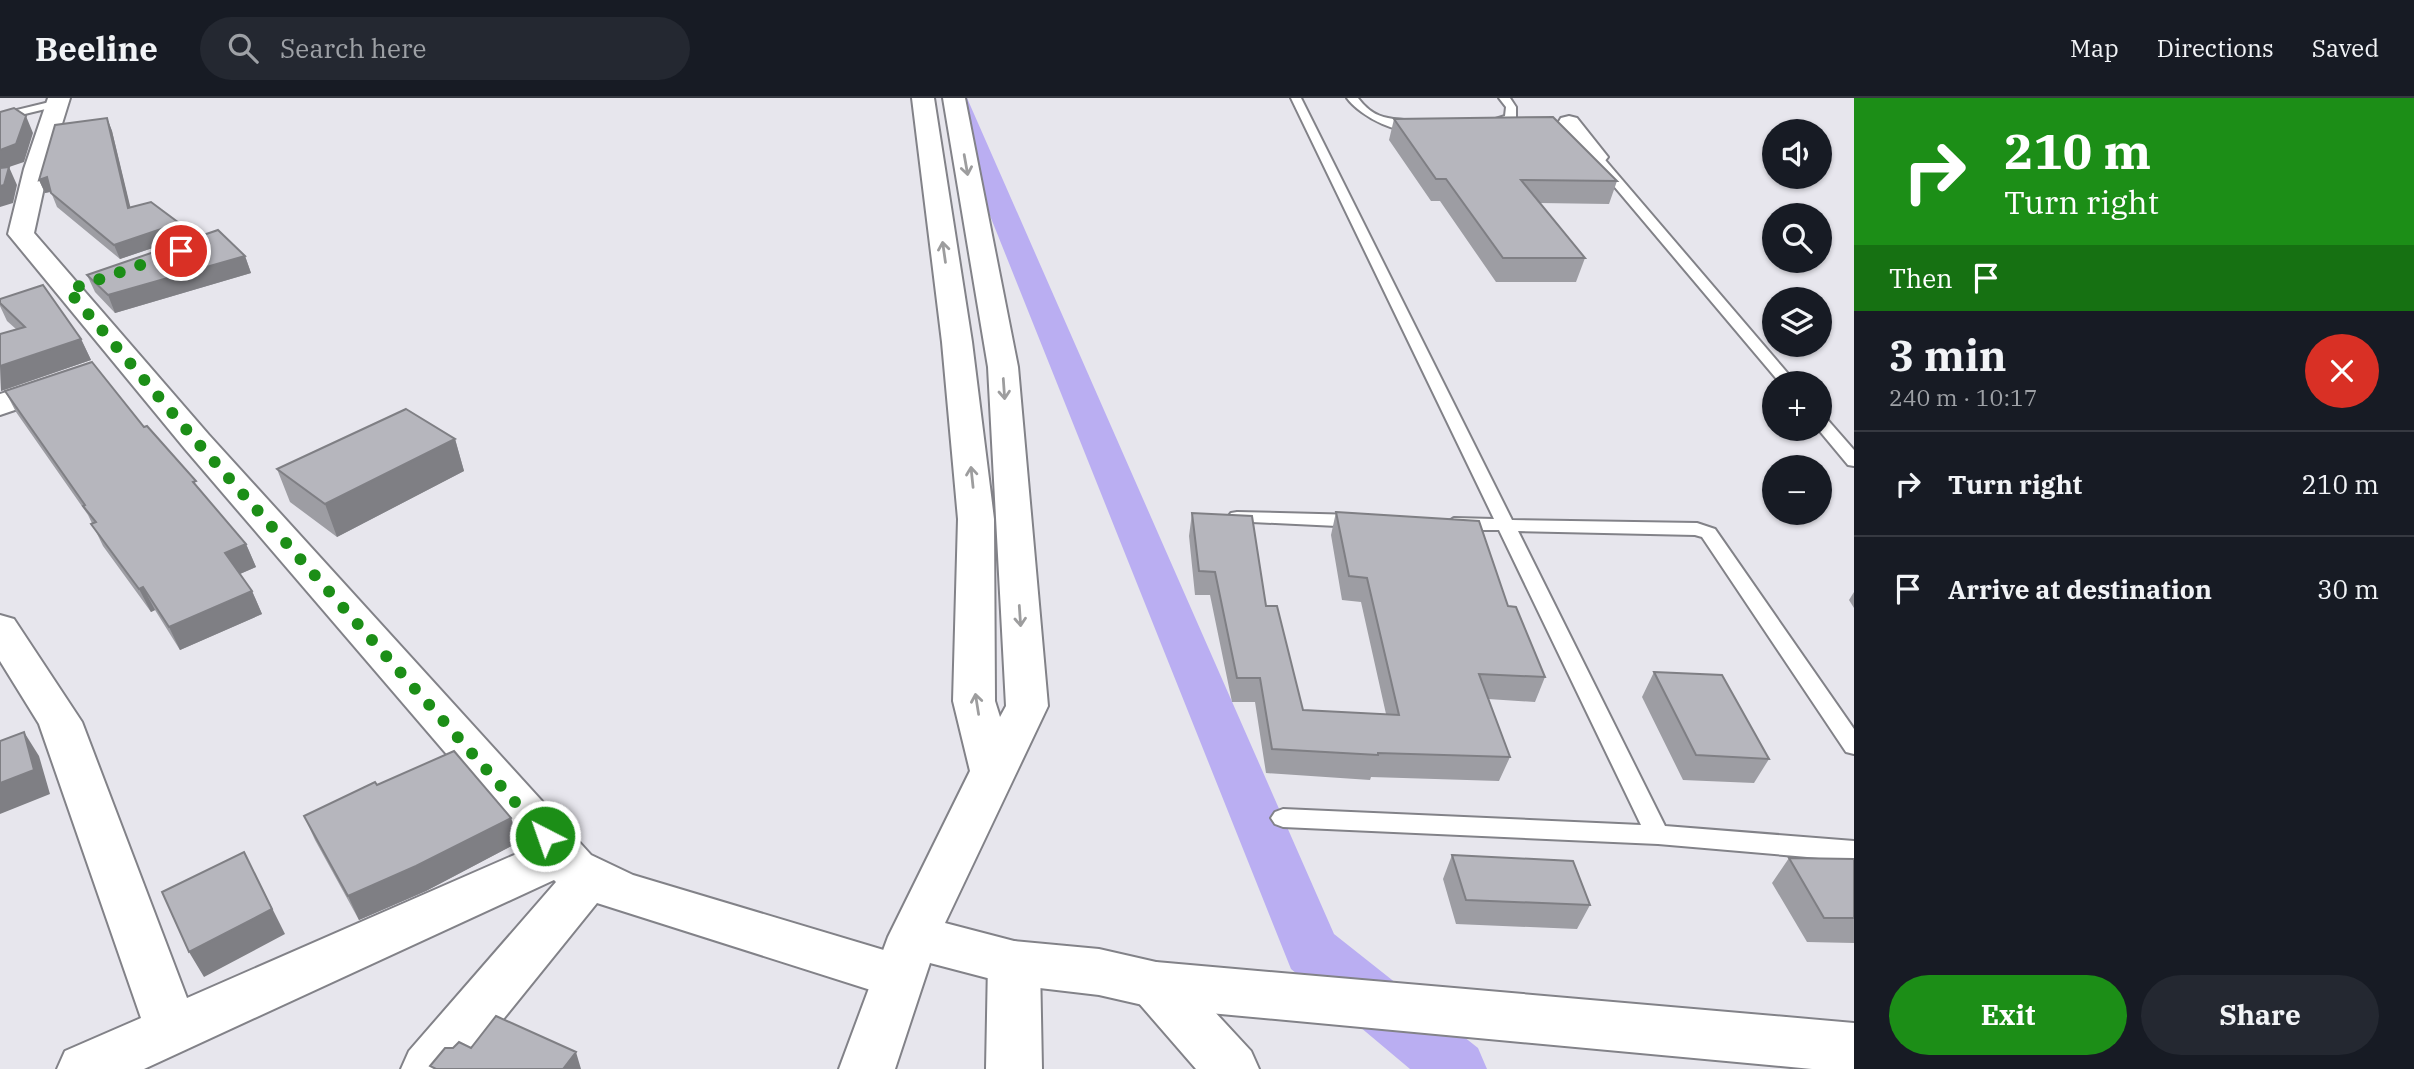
<!DOCTYPE html>
<html lang="en">
<head>
<meta charset="utf-8">
<style>
	:root { --surface:#171b24; --page:#242831; --text:#f1f3f6; --muted:#9ea1a6; --line:#363941; --accent:#1c8e17 }
	body { margin:0; font-family:"IBM Plex Serif",serif; background:var(--page); color:var(--text); height:100vh; display:flex; flex-direction:column; font-size:26px; white-space:nowrap }
	* { box-sizing:border-box; margin:0 }
	p { font-size:23px; color:var(--muted) }
	.icon { flex:none; width:38px; height:38px; fill:none; stroke:currentColor; stroke-width:2; stroke-linecap:round; stroke-linejoin:round }
	.map { position:relative; flex:1; overflow:hidden }
	.panel { display:flex; flex-direction:column; background:var(--surface); width:560px }
	.panel>* { flex:none }
	.hud { background:#1c8e17; color:#fff; overflow:hidden }
	.tools { position:absolute; left:1762px; top:21px; display:grid; gap:14px }
	.tools a { display:grid; place-items:center; width:70px; height:70px; border-radius:50%; background:var(--surface); box-shadow:0 2px 5px #0004; font-size:35px }
	.pin { position:absolute; display:grid; place-items:center; width:60px; height:60px; color:#fff; margin:-30px; border:4px solid #fff; border-radius:50%; box-shadow:0 2px 7px #0007 }
	.me { position:absolute; width:77px; margin:-38px; rotate:319deg; stroke-linejoin:round; filter:drop-shadow(0 0 5px #0008) }
	.turn { display:flex; align-items:center; gap:24px; height:147px; padding:0 35px; font-size:32px }
	.turn .icon { width:91px; height:91px; stroke-width:2.5 }
	.turn b { display:block; font-size:49px; line-height:60px }
	.then { display:flex; align-items:center; height:66px; padding:0 35px; background:#0003; gap:14px; font-size:26px }
	.round { display:grid; place-items:center; flex:none; width:74px; height:74px; border-radius:37px; background:var(--page) }
	.head { display:flex; align-items:center; justify-content:space-between; height:119px; padding:0 35px }
	h1 { font-size:42px; font-weight:700; line-height:52px }
	.action { display:flex; gap:14px; margin-top:auto; padding:14px 35px }
	.action a { flex:1; height:80px; border-radius:42px; background:var(--accent); color:#fff; font-size:28px; font-weight:700; line-height:80px; text-align:center }
	.action a+a { background:var(--page); color:var(--text) }
	ul { padding:0; list-style:none }
	li { display:flex; align-items:center; gap:21px; height:105px; padding:0 35px; border-top:2px solid var(--line) }
	li div { flex:1 }
	li b { display:block; font-size:26px }
	li em { font-style:normal }
	header { display:flex; align-items:center; gap:42px; box-sizing:border-box; height:98px; padding:0 35px; background:var(--surface); border-bottom:2px solid var(--line) }
	header strong { font-size:33px }
	nav { display:flex; gap:38px; margin-inline-start:auto; font-size:24px }
	.search { width:490px; height:63px; background:var(--page); display:flex; align-items:center; gap:18px; box-sizing:border-box; padding:0 24px; border-radius:38px; color:var(--muted); font-size:26px }
	main { display:flex; flex:1; min-height:0 }
	.map>svg:first-child { display:block }
	.lines { fill:none; stroke-linecap:round; stroke-linejoin:round }
	.canal { fill:#baaef2; fill-rule:evenodd }
	.lane-casing { stroke:#828288; stroke-width:4 }
	.street-casing { stroke:#828288; stroke-width:4 }
	.secondary-casing { stroke:#828288; stroke-width:4 }
	.lane { fill:#fff; fill-rule:evenodd }
	.street { fill:#fff; fill-rule:evenodd }
	.secondary { fill:#fff; fill-rule:evenodd }
	.wall { fill:#9d9da3 }
	.shaded-wall { fill:#7f7f84 }
	.building { fill:#b6b6bd; stroke:#7f7f84; stroke-width:2 }
	.oneway { stroke:#9d9d9e }
	.route { stroke:#1c8e17; stroke-width:12; stroke-dasharray:0 21.6 }
</style>
</head>
<body>
<header>
<strong>Beeline</strong>
<div class="search"><svg class="icon" aria-label="search" viewBox="0 0 24 24"><circle cx="10" cy="10" r="6"/><path d="M15 15l6 6"/></svg>Search here</div>
<nav><a>Map</a><a>Directions</a><a>Saved</a></nav>
</header>
<main>
<div class="map">
<svg width="1854" height="971" viewBox="0 0 1854 971">
	<rect width="100%" height="100%" fill="#e7e6ed"/>
	<g class="lines">
		<path class="canal" d="M943,0h24l367,836 144,114 9,21h-77l-119,-100z"/>
		<defs>
			<path id="lane" d="M1291,0h10l211,422 185,3 18,6 139,200v25l-8,-2 -144,-215 -7,-2 -177,-4 147,295 189,15v20l-196,-17 -375,-17 -8,-3 -4,-6 4,-6 8,-3 358,16 -142,-295h-45l-9,-6 9,-6 40,1z
				M1347,0h11c23,31 46,15 66,28 -21,14 -64,-10 -77,-28z
				M1499,0h11l6,9v11l-25,9h-8v-4l22,-7 1,-9z
				M58,2l5,3 -1,2 -62,15v-6z
				M1592,56h8l196,229h-16l-188,-223z
				M1820,318l6,2 28,32v16l-6,-1 -30,-36h2z
				M1237,414l121,3 9,6 -9,6 -127,-6 -3,-4 3,-4z"/>
			<path id="street" d="M48,0h22l-22,71 -14,64 175,202 382,420 42,20 284,85 8,16 -8,16 -18,7 -302,-96 -134,166h-62l8,-18 147,-169 -2,-2 -410,189h-87l8,-18 76,-33 -102,-294 -39,-63v-46l14,4 68,103 105,276 341,-149 -343,-400 -177,-215 16,-65z
				M1569,18l8,2 27,34 4,5 -4,5h-16l-27,-34 -3,-5 3,-5z
				M60,277l11,2 5,7 -5,7 -71,24v-21z
				M1014,843l18,6 8,16 2,106h-56l2,-106 8,-16z
				M1156,864l19,7 76,82 8,18h-63l-59,-68 -7,-16 7,-16z"/>
			<path id="secondary" d="M912,0h22l38,244 22,177 1,182 5,16 6,-11 -18,-339 -45,-269h22l53,269 30,339 -103,217 69,18 85,8 57,13 698,61v46h-42l-656,-61 -57,-13 -85,-10 -84,-22 -35,106h-56l49,-132 82,-166 -17,-70 5,-182 -16,-177z"/>
		</defs>
		<use href="#lane" class="lane-casing"/>
		<use href="#street" class="street-casing"/>
		<use href="#secondary" class="secondary-casing"/>
		<use href="#lane" class="lane"/>
		<use href="#street" class="street"/>
		<use href="#secondary" class="secondary"/>
	</g>
	<path class="wall" d="M107,20l5,13 18,77 49,15 6,14 -65,22 -63,-52 -6,-15 -6,1 -6,-13z
		M1394,21l223,62 -8,23 -69,-1 45,55 -9,24h-80l-56,-81h-9l-42,-61z
		M245,158l6,17 -136,40 -20,-21 -8,-17z
		M0,201l81,40 10,21 -90,31 -1,-57 16,-5 -9,-8 -7,-15z
		M5,293l139,36 102,117 10,23 -16,7 12,17 10,23 -82,36 -25,-40 -4,2 -48,-66 -15,-31 -72,-103z
		M455,341l9,32 -127,66 -47,-35 -13,-33z
		M1336,414l172,94 37,71 -10,25 -47,-3 22,58 -11,24 -128,-4 -1,3 -104,-7 -11,-71h-23l-22,-107h-15l-6,-59 3,-23 74,93 37,104 83,4 -25,-112 -19,-2 -11,-65z
		M1854,494v16l-5,-8z
		M1654,574l115,87 -15,24 -71,-3 -41,-83z
		M377,687l134,33 8,24 -93,49 -67,29 -44,-80 -11,-24z
		M1452,757l138,50 -13,24 -121,-5 -13,-45z
		M1789,760l65,1v84l-47,-1 -35,-59z"/>
	<path class="shaded-wall" d="M26,18l7,17 -9,29 -15,5 8,18 -4,18 -13,4v-57z
		M107,20l5,13 22,91 -6,-14z
		M47,79l6,14 -8,2 -6,-13z
		M179,125l6,14 -65,22 -6,-14z
		M245,158l6,17 -136,40 -7,-18z
		M81,241l10,21 -90,31 -1,-25z
		M455,341l9,32 -127,66 -12,-33z
		M246,446l10,23 -21,9 -10,-23z
		M143,489l12,23 -4,2 -12,-23z
		M252,493l10,23 -82,36 -11,-23z
		M24,634l15,24 11,38 -50,20v-31z
		M511,720l8,24 -93,49 -67,29 -11,-24z
		M244,754l41,82 -81,43 -15,-25z
		M576,954l5,17h-18z"/>
	<path class="building" d="M14,10l12,8 -10,28 -16,6v-38z
		M1553,19l64,64 -96,-1 64,78h-82l-57,-79h-10l-42,-60z
		M107,20l21,90 23,-6 28,21 -65,22 -63,-52 -4,-16 -8,3 16,-55z
		M9,69l-5,18 -4,1v-18z
		M218,132l27,26 -137,39 -21,-20z
		M43,187l38,54 -81,27v-32l25,-7 -25,-24v-4z
		M92,264l52,65 3,-1 49,55 -3,1 53,62 -21,9 27,38 -83,36 -26,-40 -4,2 -48,-65 5,-2 -13,-16 2,-1 -80,-114z
		M406,311l49,30 -130,65 -48,-35z
		M1336,414l143,9 29,85 8,1 29,70 -66,-3 31,83 -132,-4v2l-106,-6 -12,-71h-23l-22,-106 -16,-1 -7,-58 60,3 14,90h11l26,104 96,5 -32,-137 -18,-2z
		M1654,574l68,3 47,84 -73,-4z
		M24,634l10,38 -34,13v-42z
		M454,653l57,67 -95,48 -68,30 -44,-80 71,-34 2,3z
		M244,754l28,57 -83,43 -27,-60z
		M1452,757l121,6 17,44 -124,-5z
		M1789,760l65,1v59h-30z
		M496,918l80,36 -13,17h-127l-6,-3 15,-18h8l6,-6 12,6z"/>
	<defs><path id="oneway-shaft" d="M-6 0H5M1.5-3L5.5 0L1.5 3" fill="none" stroke-width="1.6" stroke-linecap="round" stroke-linejoin="round" transform="scale(1.75)"/></defs>
	<g class="oneway">
		<use href="#oneway-shaft" transform="translate(966 67) rotate(80)"/>
		<use href="#oneway-shaft" transform="translate(944 154) rotate(-98)"/>
		<use href="#oneway-shaft" transform="translate(1004 291) rotate(86)"/>
		<use href="#oneway-shaft" transform="translate(972 379) rotate(-96)"/>
		<use href="#oneway-shaft" transform="translate(1020 518) rotate(86)"/>
		<use href="#oneway-shaft" transform="translate(977 606) rotate(-99)"/>
	</g>
	<g class="lines">
		<path class="route" d="M181,153l-113,39 129,152 348,394"/>
	</g>
</svg>
<div class="tools">
<a><svg class="icon" aria-label="sound" viewBox="0 0 24 24"><path d="M4 9h4l5-4v14l-5-4H4zM17 9q2 3 0 6"/></svg></a>
<a><svg class="icon" aria-label="search" viewBox="0 0 24 24"><circle cx="10" cy="10" r="6"/><path d="M15 15l6 6"/></svg></a>
<a><svg class="icon" aria-label="layers" viewBox="0 0 24 24"><path d="M12 4l9 5-9 5-9-5zM3 14l9 5 9-5"/></svg></a>
<a>+</a>
<a>−</a>
</div>
<div class="pin" style="left:181px;top:153px;background:#d93025"><svg class="icon" aria-label="arrive" viewBox="0 0 24 24"><path d="M6 21V4h12l-3 4 3 4H6"/></svg></div>
<svg class="me" style="left:545px;top:738px" viewBox="-20 -20 40 40"><circle r="17" fill="#1c8e17" stroke="#fff" stroke-width="3"/><path d="M0-11L8 9 0 5-8 9z" fill="#fff"/></svg>
</div>
<section class="panel">
<div class="hud">
<div class="turn"><svg class="icon" aria-label="right" viewBox="0 0 24 24"><path d="M7 20v-9h11M14 6l5 5-5 5"/></svg><div><b>210 m</b>Turn right</div></div>
<div class="then">Then<svg class="icon" aria-label="arrive" viewBox="0 0 24 24"><path d="M6 21V4h12l-3 4 3 4H6"/></svg></div>
</div>
<div class="head"><div><h1>3 min</h1><p>240 m · 10:17</p></div><a class="round" style="background:#d93025;color:#fff"><svg class="icon" aria-label="close" viewBox="0 0 24 24"><path d="M6 6l12 12M18 6L6 18"/></svg></a></div>
<ul>
<li><svg class="icon" aria-label="right" viewBox="0 0 24 24"><path d="M7 20v-9h11M14 6l5 5-5 5"/></svg><div><b>Turn right</b></div><em>210 m</em></li>
<li><svg class="icon" aria-label="arrive" viewBox="0 0 24 24"><path d="M6 21V4h12l-3 4 3 4H6"/></svg><div><b>Arrive at destination</b></div><em>30 m</em></li>
</ul>
<div class="action"><a>Exit</a><a>Share</a></div>
</section>
</main>
</body>
</html>
